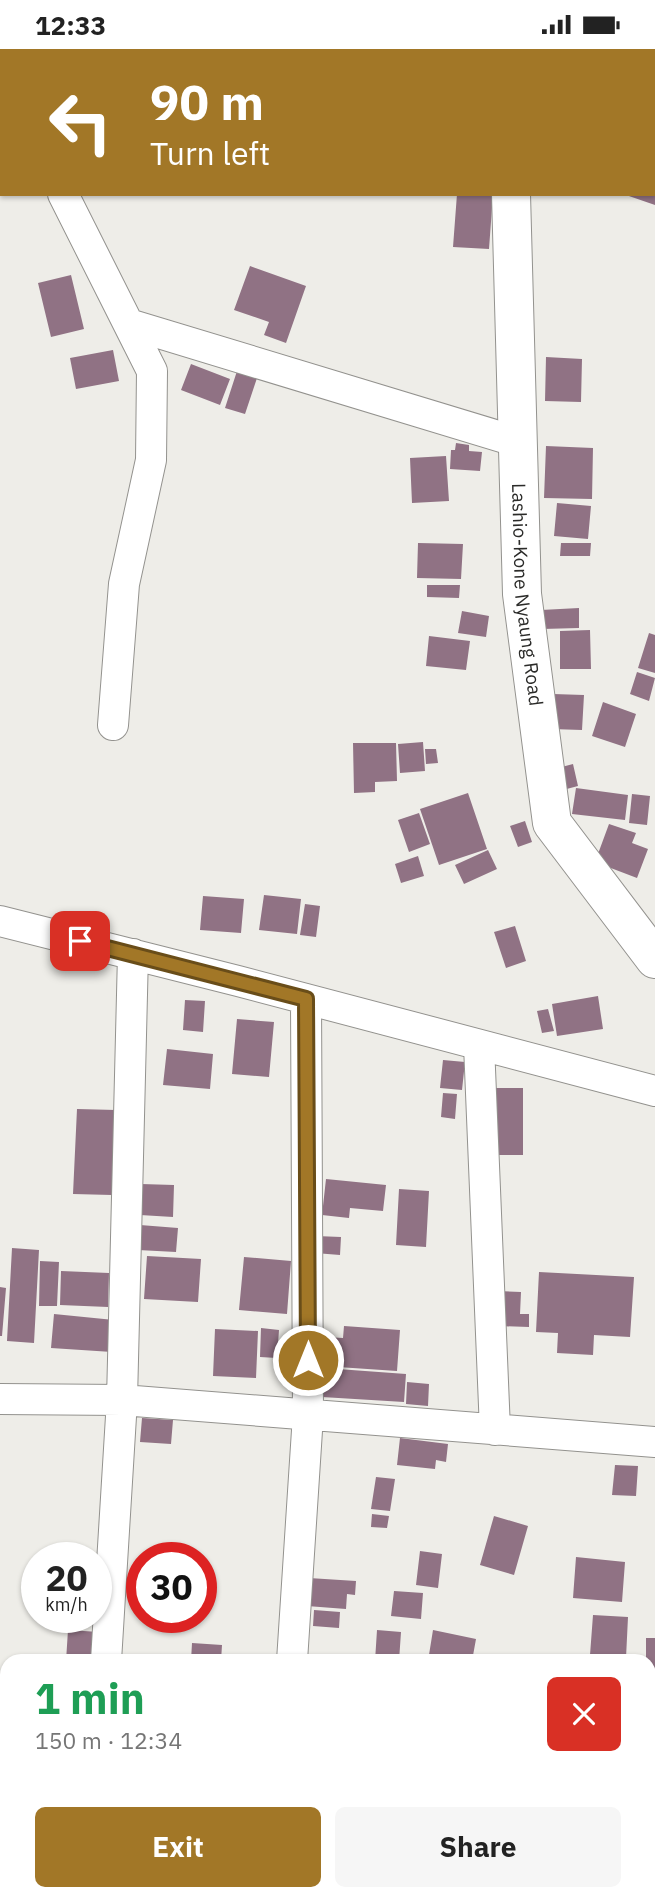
<!DOCTYPE html>
<html lang="en">
<head>
<meta charset="utf-8">
<style>
	:root { --surface:#fff; --page:#f6f6f6; --text:#222; --muted:#767676; --accent:#a27727 }
	body { margin:0; font-family:"IBM Plex Sans",sans-serif; background:var(--page); color:var(--text); height:100vh; display:flex; flex-direction:column; font-size:26px; white-space:nowrap }
	* { box-sizing:border-box; margin:0 }
	p { font-size:23px; color:var(--muted) }
	.icon { flex:none; width:38px; height:38px; fill:none; stroke:currentColor; stroke-width:2; stroke-linecap:round; stroke-linejoin:round }
	.map { position:relative; flex:1; overflow:hidden }
	.side { position:absolute; left:0px; top:1605px; width:656px; height:247px; display:flex; flex-direction:column; background:var(--surface); border-radius:21px 21px 0 0; box-shadow:0 2px 5px #0004 }
	.side>* { flex:none }
	.guide { position:absolute; left:0px; top:0px; width:656px; height:147px; box-shadow:0 2px 5px #0004; background:#a27727; color:#fff; overflow:hidden }
	.speed { position:absolute; left:21px; top:1493px; display:flex; gap:14px; font-size:35px; font-weight:700; text-align:center }
	.speed>* { display:grid; place-content:center; width:91px; height:91px; border-radius:50%; background:var(--surface); box-shadow:0 2px 5px #0004; line-height:1 }
	.speed small { font-size:18px; font-weight:400 }
	.speed .limit { border:10px solid #d22; background:#fff; color:#111 }
	.pin { position:absolute; display:grid; place-items:center; width:60px; height:60px; color:#fff; margin:-30px; border-radius:14px; box-shadow:0 4px 10px #0006 }
	.me { position:absolute; width:77px; margin:-38px; rotate:0deg; stroke-linejoin:round; filter:drop-shadow(0 0 5px #0008) }
	.turn { display:flex; align-items:center; gap:24px; height:147px; padding:0 35px; font-size:32px }
	.turn .icon { width:91px; height:91px; stroke-width:2.5 }
	.turn b { display:block; font-size:49px; line-height:60px }
	.round { display:grid; place-items:center; flex:none; width:74px; height:74px; border-radius:10px; background:var(--page) }
	.overview { display:flex; align-items:center; justify-content:space-between; height:119px; padding:0 35px }
	h1 { font-size:42px; font-weight:700; line-height:52px; color:#1e9e55 }
	.button { display:flex; gap:14px; margin-top:auto; padding:14px 35px }
	.button a { flex:1; height:80px; border-radius:10px; background:var(--accent); color:#fff; font-size:28px; font-weight:700; line-height:80px; text-align:center }
	.button a+a { background:var(--page); color:var(--text) }
	.status { display:flex; justify-content:space-between; align-items:center; height:49px; padding:0 35px; background:var(--surface); direction:ltr }
	.status svg { height:19px; fill:currentColor }
	.map>svg:first-child { display:block }
	.building { fill:#907284 }
	.lines { fill:none; stroke-linecap:round; stroke-linejoin:round }
	.minor-casing { stroke:#93928e; stroke-width:32 }
	.secondary-casing { stroke:#93928e; stroke-width:40 }
	.minor { stroke:#fff; stroke-width:30 }
	.secondary { stroke:#fff; stroke-width:38 }
	.route-casing { stroke:#694d19; stroke-width:18 }
	.route { stroke:#a27727; stroke-width:12 }
	.labels { text-anchor:middle; dominant-baseline:central; stroke-width:6; stroke-linejoin:round; paint-order:stroke }
	.street-label { font-size:19px; fill:#2b2b29; stroke:#fcfaf6 }
</style>
</head>
<body>
<div class="status"><b>12:33</b><svg viewBox="0 0 49 12"><path d="M0 12V9h3v3zM5 12V6h3v6zM10 12V3h3v9zM15 12V0h3v12zM26 1h20v11H26zM47 4h2v5h-2z"/></svg></div>
<div class="map">
<svg width="655" height="1851" viewBox="0 0 655 1851">
	<rect width="100%" height="100%" fill="#eeede8"/>
	<path class="building" d="M457,145h36l-4,55 -36,-2z
		M626,145h29v11l-29,-10z
		M250,217l56,20 -20,57 -22,-8 5,-13 -35,-12z
		M71,226l13,54 -33,8 -13,-54z
		M113,301l6,31 -43,8 -6,-31z
		M546,308l36,2 -1,43 -36,-1z
		M191,315l39,15 -10,26 -39,-15z
		M237,322l20,7 -12,36 -20,-6z
		M456,394l13,2v6l13,1 -2,19 -30,-2 1,-19h4z
		M546,397l47,2 -1,51 -48,-1z
		M446,407l3,45 -37,2 -2,-45z
		M557,454l34,3 -3,33 -34,-3z
		M418,494l45,1 -2,35 -44,-1z
		M561,494h30l-1,13h-30z
		M427,536h33l-1,13 -32,-1z
		M579,559v20l-37,1 -1,-19z
		M462,562l27,5 -3,21 -28,-4z
		M590,581l1,39h-31v-38z
		M649,584l6,2v38l-17,-5z
		M429,587l41,5 -4,29 -40,-4z
		M637,623l18,6 -6,23 -19,-7z
		M553,645l31,1 -2,35 -31,-1z
		M603,653l33,12 -11,33 -33,-11z
		M423,693l2,29 -25,2 -2,-29z
		M353,694h43l1,38 -22,1v10l-21,1z
		M425,700h11l2,14 -12,1z
		M573,715l5,22 -19,5 -5,-22z
		M576,739l52,7 -3,25 -53,-6z
		M468,744l19,56 -48,16 -19,-56z
		M632,745l18,2 -3,29 -18,-2z
		M419,764l11,31 -21,8 -11,-32z
		M525,772l7,21 -14,5 -8,-21z
		M609,775l27,9 -4,10 16,6 -11,29 -42,-16z
		M488,801l9,19 -33,15 -9,-19z
		M418,807l6,20 -23,7 -6,-19z
		M264,846l37,4 -4,35 -38,-4z
		M203,847l41,3 -3,34 -41,-3z
		M305,855l15,2 -4,31 -16,-2z
		M515,877l11,35 -20,7 -12,-36z
		M598,947l5,33 -46,7 -5,-32z
		M185,951l20,1 -2,31 -20,-2z
		M548,960l6,22 -12,2 -5,-22z
		M237,970l37,3 -5,55 -37,-3z
		M167,1000l46,5 -3,35 -47,-4z
		M443,1011l22,2 -3,28 -22,-2z
		M494,1039h29v67h-30z
		M443,1044l14,1 -2,25 -14,-2z
		M77,1060l39,1 -4,85 -39,-1z
		M326,1130l60,6 -3,26 -33,-3 -1,10 -27,-3z
		M141,1135l33,1 -1,32 -33,-2z
		M399,1140l30,2 -3,56 -30,-2z
		M140,1176l38,3 -2,24 -38,-2z
		M316,1187l25,1 -1,18 -25,-2z
		M12,1199l27,2 -5,93 -27,-2z
		M147,1207l54,3 -3,43 -54,-3z
		M244,1208l47,4 -4,53 -48,-4z
		M40,1212l19,1 -2,44h-18z
		M61,1222l48,2 -1,34 -48,-2z
		M539,1223l95,5 -4,60 -36,-2 -1,20 -36,-2 1,-20 -22,-1z
		M0,1238l6,1 -4,48h-2z
		M497,1242l24,1 -1,22h9v13l-33,-1z
		M54,1265l60,6 -2,32 -61,-4z
		M344,1277l56,4 -3,41 -74,-5 2,-29 18,1z
		M261,1279l18,2 -2,28 -17,-1z
		M215,1280l43,2 -2,47 -43,-2z
		M324,1319l82,6 -2,28 -82,-5z
		M407,1333l22,2 -1,22 -22,-2z
		M142,1369l31,2 -2,24 -31,-2z
		M400,1389l48,6 -2,18 -10,-2 -1,9 -38,-4z
		M615,1416l23,1 -2,30 -24,-1z
		M376,1428l19,2 -5,32 -19,-2z
		M372,1465l17,2 -2,12 -16,-1z
		M494,1467l34,10 -14,49 -34,-10z
		M420,1502l22,3 -4,34 -22,-3z
		M576,1508l49,5 -3,40 -49,-4z
		M309,1529l47,3 -1,14 -8,-1 -1,15 -39,-3z
		M394,1542l29,2 -2,26 -30,-3z
		M314,1561l26,2 -1,16 -26,-2z
		M593,1566l35,2 -2,41 -36,-3z
		M68,1581l31,2 -3,29h-30z
		M377,1581l24,2 -2,29h-24z
		M433,1581l43,9 -4,22h-44z
		M646,1589h9v31h-6v-8h-3z
		M192,1594l30,2 -1,16h-30z
		M655,1707v41h-6v-40z
		M106,1844l57,5v2h-58z
		M198,1844h21l-1,7 -20,-1z
		M308,1844h21l-2,7h-21z"/>
	<g class="lines">
		<defs>
			<path id="minor" d="M385,0l4,2
				M50,2v-2
				M654,60h1
				M63,145l89,177 -1,89 -27,124 -11,141
				M129,275l389,118
				M0,872l238,60 417,110
				M479,996l16,385
				M0,1350l122,1 533,42
				M106,1612l16,-261 11,-446
				M292,1612l16,-246 -2,-416
				M86,1851l1,-7
				M265,1851l1,-7"/>
			<g id="secondary">
				<path d="M531,2l1,-2"/>
				<path id="s1" d="M511,145l11,400 30,229 103,136"/>
			</g>
		</defs>
		<use href="#minor" class="minor-casing"/>
		<use href="#secondary" class="secondary-casing"/>
		<use href="#minor" class="minor"/>
		<use href="#secondary" class="secondary"/>
	</g>
	<g class="lines">
		<defs>
			<path id="route" d="M80,892l226,58 2,361"/>
		</defs>
		<use href="#route" class="route-casing"/>
		<use href="#route" class="route"/>
	</g>
	<g class="labels">
		<g class="street-label">
			<text stroke="none"><textPath href="#s1" startOffset="401">Lashio-Kone Nyaung Road</textPath></text>
		</g>
	</g>
</svg>
<div class="speed"><div>20<small>km/h</small></div><div class="limit">30</div></div>
<div class="pin" style="left:80px;top:892px;background:#d93025"><svg class="icon" aria-label="arrive" viewBox="0 0 24 24"><path d="M6 21V4h12l-3 4 3 4H6"/></svg></div>
<svg class="me" style="left:308px;top:1311px" viewBox="-20 -20 40 40"><circle r="17" fill="#a27727" stroke="#fff" stroke-width="3"/><path d="M0-11L8 9 0 5-8 9z" fill="#fff"/></svg>
<div class="guide">
<div class="turn"><svg class="icon" aria-label="left" viewBox="0 0 24 24"><path d="M17 20v-9H6M10 6l-5 5 5 5"/></svg><div><b>90 m</b>Turn left</div></div>
</div>
<section class="side">
<div class="overview"><div><h1>1 min</h1><p>150 m · 12:34</p></div><a class="round" style="background:#d93025;color:#fff"><svg class="icon" aria-label="close" viewBox="0 0 24 24"><path d="M6 6l12 12M18 6L6 18"/></svg></a></div>
<div class="button"><a>Exit</a><a>Share</a></div>
</section>
</div>
</body>
</html>
